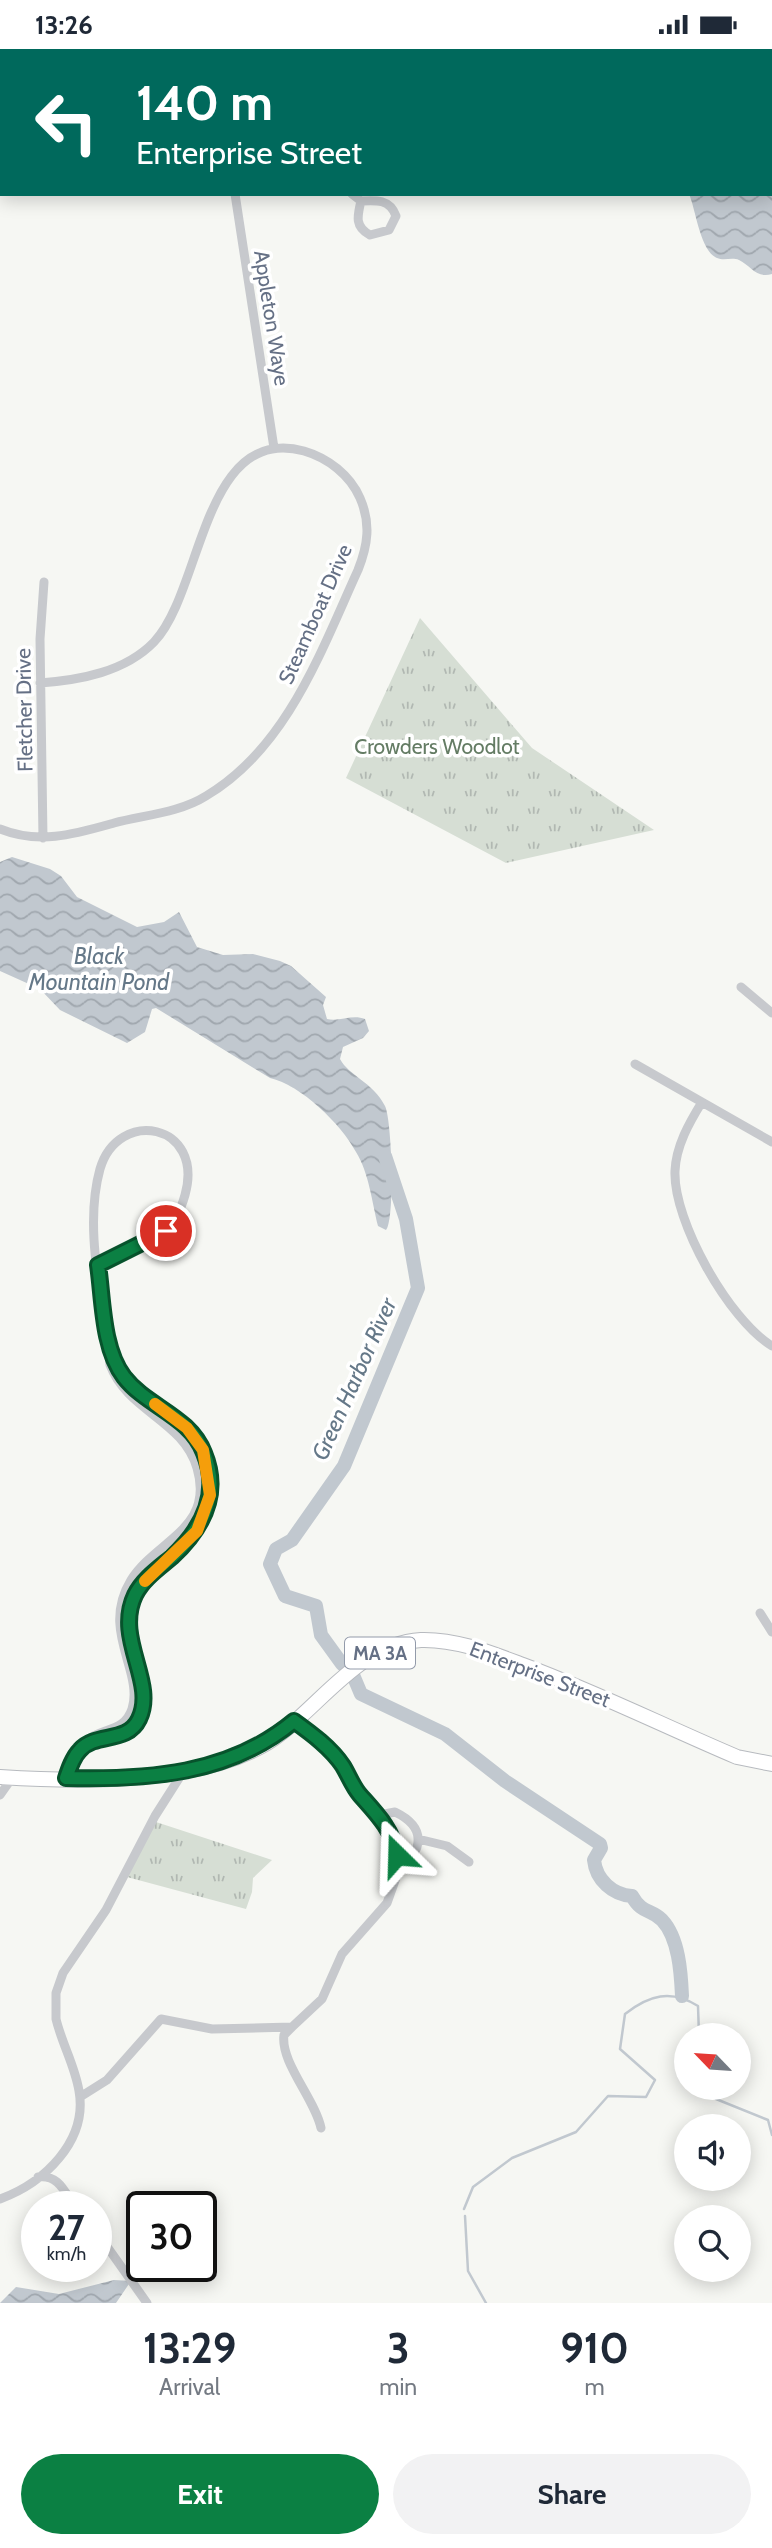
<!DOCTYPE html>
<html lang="en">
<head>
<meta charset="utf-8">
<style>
	:root { --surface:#fff; --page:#f2f2f3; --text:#1f2937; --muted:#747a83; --accent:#0b8043 }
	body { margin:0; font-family:Cabin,sans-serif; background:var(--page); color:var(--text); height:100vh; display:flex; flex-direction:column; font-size:26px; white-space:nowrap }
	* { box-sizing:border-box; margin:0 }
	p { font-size:23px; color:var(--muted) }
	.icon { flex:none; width:38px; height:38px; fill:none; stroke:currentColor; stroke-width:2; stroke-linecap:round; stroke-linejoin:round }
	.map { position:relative; height:2254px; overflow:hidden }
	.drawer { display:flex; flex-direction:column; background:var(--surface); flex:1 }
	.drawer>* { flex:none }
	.banner { position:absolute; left:0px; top:0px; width:774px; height:147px; box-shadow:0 4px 18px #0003; background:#00695c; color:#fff; overflow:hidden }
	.needle { width:46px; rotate:295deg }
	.fabs { position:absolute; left:674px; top:1974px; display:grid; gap:14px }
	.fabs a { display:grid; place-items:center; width:77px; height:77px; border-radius:50%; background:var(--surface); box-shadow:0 4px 18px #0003; font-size:35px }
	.speed { position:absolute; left:21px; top:2142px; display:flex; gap:14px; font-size:35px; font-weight:700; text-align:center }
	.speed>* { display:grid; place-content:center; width:91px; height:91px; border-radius:50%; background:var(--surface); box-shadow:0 4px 18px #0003; line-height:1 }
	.speed small { font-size:18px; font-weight:400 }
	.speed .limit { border:4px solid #111; border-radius:10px; background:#fff; color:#111 }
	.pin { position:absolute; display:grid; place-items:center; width:60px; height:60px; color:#fff; margin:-30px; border:4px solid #fff; border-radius:50%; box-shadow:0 2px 7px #0007 }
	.me { position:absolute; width:77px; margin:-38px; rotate:338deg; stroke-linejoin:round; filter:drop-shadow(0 0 5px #0008) }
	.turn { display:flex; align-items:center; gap:24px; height:147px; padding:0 21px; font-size:32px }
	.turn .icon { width:91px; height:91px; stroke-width:2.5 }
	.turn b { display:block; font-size:49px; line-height:60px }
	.eta { display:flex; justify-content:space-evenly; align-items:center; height:119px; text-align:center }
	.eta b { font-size:42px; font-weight:700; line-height:49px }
	.action { display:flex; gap:14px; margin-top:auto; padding:14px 21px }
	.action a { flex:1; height:80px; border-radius:42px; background:var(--accent); color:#fff; font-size:28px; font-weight:700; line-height:80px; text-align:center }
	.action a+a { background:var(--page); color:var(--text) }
	.status { display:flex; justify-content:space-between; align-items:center; height:49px; padding:0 35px; background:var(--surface); direction:ltr }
	.status svg { height:19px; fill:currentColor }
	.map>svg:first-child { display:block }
	.park { fill:url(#park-tufts) }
	.water { fill:url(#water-waves) }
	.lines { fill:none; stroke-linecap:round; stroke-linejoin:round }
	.stream { stroke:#c1c8cf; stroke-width:2.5 }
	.river { stroke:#c1c8cf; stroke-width:14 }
	.primary-casing { stroke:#b7babf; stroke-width:16 }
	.minor { stroke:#c7c9cd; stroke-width:9 }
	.primary { stroke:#fff; stroke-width:14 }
	.route-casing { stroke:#07532c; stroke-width:18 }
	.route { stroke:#0b8043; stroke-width:12 }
	.slow { stroke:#f59e0b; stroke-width:12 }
	.labels { text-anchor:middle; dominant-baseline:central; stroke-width:7; stroke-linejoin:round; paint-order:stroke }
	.shield { fill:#fff; stroke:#939baa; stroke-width:2 }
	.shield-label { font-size:19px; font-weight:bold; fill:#657085 }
	.street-label { font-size:21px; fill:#657085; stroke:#fff }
	.park-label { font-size:21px; fill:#647c64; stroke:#fff }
	.water-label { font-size:23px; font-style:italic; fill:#657888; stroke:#fff }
</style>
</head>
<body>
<div class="status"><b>13:26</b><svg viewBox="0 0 49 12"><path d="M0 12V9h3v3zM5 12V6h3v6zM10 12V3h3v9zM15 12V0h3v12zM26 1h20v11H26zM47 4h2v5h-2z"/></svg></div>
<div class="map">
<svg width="772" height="2254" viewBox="0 0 772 2254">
	<defs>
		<pattern id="park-tufts" width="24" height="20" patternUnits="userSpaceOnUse" patternTransform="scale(1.75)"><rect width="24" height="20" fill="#d6ded4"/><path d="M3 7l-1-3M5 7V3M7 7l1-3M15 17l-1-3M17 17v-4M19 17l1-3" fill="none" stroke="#b1b8b2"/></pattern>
		<pattern id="water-waves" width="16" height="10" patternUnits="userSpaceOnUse" patternTransform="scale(1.75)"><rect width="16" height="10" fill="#c1c8cf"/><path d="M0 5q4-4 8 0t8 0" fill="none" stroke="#a0a7ae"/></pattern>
	</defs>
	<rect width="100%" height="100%" fill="#f6f7f3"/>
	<path class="park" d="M420,569l112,130 122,82 -148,33 -160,-85z
		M153,1772l119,39 -19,18 -1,14 -6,17 -119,-32z"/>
	<path class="water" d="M669,0h103v225c-15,5 -21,-8 -33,-14 -7,-3 -15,1 -22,-2 -17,-7 -21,-48 -28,-64h83v-143z
		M12,808l38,12 11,7 16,21 60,30 27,-5 15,-10 18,35 26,8 30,-1 27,7 11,5 35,31 -3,8 4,14c13,3 25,-5 38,0l4,12 -6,7 -20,9 -3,12c9,17 33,23 45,47 7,14 10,114 1,124l-8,-4c-6,-24 -9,-53 -22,-74 -15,-28 -55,-67 -86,-74l-114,-70 -4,1 -7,23 -18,11 -67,-33 -20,-21 -40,-18v-109z
		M114,2231l17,1 -15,22h-116l16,-16 43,7z"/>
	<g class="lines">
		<path class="stream" d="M711,2039l5,11 52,21 4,15
			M464,2160l9,-22 39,-29 64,-26 32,-36 38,1 9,-17 -35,-31 5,-35c24,-19 46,-25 73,-8l1,29
			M465,2167l3,55 18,32"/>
		<path class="river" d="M342,1615l-21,-29 -5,-29 -31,-10 -15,-32 6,-15 16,-9 52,-74 74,-178 -12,-69 -21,-63
			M353,1626l8,19 84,40 60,47 95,63 1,4 -7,12c2,20 19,35 38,36 10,18 19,13 30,24 17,18 19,53 20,76"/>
		<defs>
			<path id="primary" d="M0,1728c79,5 189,7 260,-30 54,-29 93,-103 161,-107 35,-1 70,13 102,25 73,27 143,62 214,92l35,7"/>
		</defs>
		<use href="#primary" class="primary-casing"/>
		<path class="minor" d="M55,0l2,2
			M235,145l39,254
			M352,145l9,7c15,-1 29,-2 35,15l-7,14 -19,5c-15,-8 -13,-18 -9,-34
			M0,780c39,16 75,5 114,-6 30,-8 65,-10 92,-27 81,-48 115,-145 152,-226 10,-25 13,-47 2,-72 -10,-23 -32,-40 -56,-47 -102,-27 -101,140 -150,191 -29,30 -74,38 -114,41
			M43,789l-3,-199 4,-57
			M741,938l31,26
			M635,1015l137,78
			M702,1053c-13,21 -26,44 -27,69 -2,50 54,149 97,175
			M760,1564l12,19
			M87,1696c17,-7 41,-6 51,-24 18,-33 -22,-80 -4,-125 7,-14 21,-25 32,-35 32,-27 53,-58 41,-101 -15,-51 -83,-57 -95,-110
			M66,1729c4,-12 10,-28 20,-37 16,-14 38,-8 46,-32 12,-38 -32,-78 -1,-129 25,-40 84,-51 66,-112 -14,-48 -69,-56 -87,-103 -6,-62 -27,-135 -10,-196 18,-62 105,-46 85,26 -4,14 -9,27 -20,37 -18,16 -45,23 -67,33
			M0,1746l12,-17
			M379,1766l16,-3c31,15 30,39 2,57
			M418,1790l29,7 22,16
			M292,1978l30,-28 20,-45 45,-51 10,-28 1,-13 -3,-17 -16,-30 -19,-20 -26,-40 -40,-34
			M80,2048l27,-17 54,-61 51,10 80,-2 -8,8c-4,27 31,64 37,93
			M38,2128c21,-3 27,16 37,30
			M0,2150c44,-16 88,-58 79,-108 -4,-25 -17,-47 -23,-72v-26l7,-20 43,-63 49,-94 28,-44
			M96,2182l51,72"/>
		<use href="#primary" class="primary"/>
	</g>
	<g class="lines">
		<defs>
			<path id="route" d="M166,1182l-68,34c5,34 4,83 26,112 23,30 66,39 80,76 17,41 -2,76 -32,104 -13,11 -29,22 -37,38 -21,44 22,87 4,124 -12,25 -43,13 -59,31 -7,7 -11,19 -14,28 81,2 163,-3 228,-57 18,13 37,27 49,45 6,10 10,21 17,29 16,18 33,35 37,60"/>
		</defs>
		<use href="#route" class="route-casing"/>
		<use href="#route" class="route"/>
		<path class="slow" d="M145,1532l52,-50 13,-36 -7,-45 -16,-22 -32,-24"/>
	</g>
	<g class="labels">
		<rect class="shield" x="345" y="1588.5" width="70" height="31" rx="5"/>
		<g class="shield-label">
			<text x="380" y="1604">MA 3A</text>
		</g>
		<g class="street-label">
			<text transform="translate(272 269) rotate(81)">Appleton Waye</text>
			<text transform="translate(315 565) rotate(-66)">Steamboat Drive</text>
			<text transform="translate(24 661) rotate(-91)">Fletcher Drive</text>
			<text transform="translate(540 1625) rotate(21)">Enterprise Street</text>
		</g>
		<g class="park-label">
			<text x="437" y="697">Crowders Woodlot</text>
		</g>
		<g class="water-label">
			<text x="99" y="907">Black<tspan x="99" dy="26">Mountain Pond</tspan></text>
			<text transform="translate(354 1330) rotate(-66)">Green Harbor River</text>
		</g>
	</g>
</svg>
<div class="fabs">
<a><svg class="needle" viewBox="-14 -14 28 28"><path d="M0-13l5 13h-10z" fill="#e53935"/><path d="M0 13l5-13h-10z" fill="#747a83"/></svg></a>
<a><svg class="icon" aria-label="sound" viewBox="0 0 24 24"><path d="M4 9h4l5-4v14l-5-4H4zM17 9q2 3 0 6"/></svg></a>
<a><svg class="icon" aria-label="search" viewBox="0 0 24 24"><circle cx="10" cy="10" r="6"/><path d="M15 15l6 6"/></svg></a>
</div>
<div class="speed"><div>27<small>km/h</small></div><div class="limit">30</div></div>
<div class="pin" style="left:166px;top:1182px;background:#d93025"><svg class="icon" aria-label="arrive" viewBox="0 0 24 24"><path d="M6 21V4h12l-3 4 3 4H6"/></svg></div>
<svg class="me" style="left:397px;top:1806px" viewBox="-20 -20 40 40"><path d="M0-17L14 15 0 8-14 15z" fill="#0b8043" stroke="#fff" stroke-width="4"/></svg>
<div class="banner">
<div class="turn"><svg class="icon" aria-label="left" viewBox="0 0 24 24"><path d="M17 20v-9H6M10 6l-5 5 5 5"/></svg><div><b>140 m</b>Enterprise Street</div></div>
</div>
</div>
<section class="drawer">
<div class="eta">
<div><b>13:29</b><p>Arrival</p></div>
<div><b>3</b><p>min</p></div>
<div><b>910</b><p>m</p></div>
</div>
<div class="action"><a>Exit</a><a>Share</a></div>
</section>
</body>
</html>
